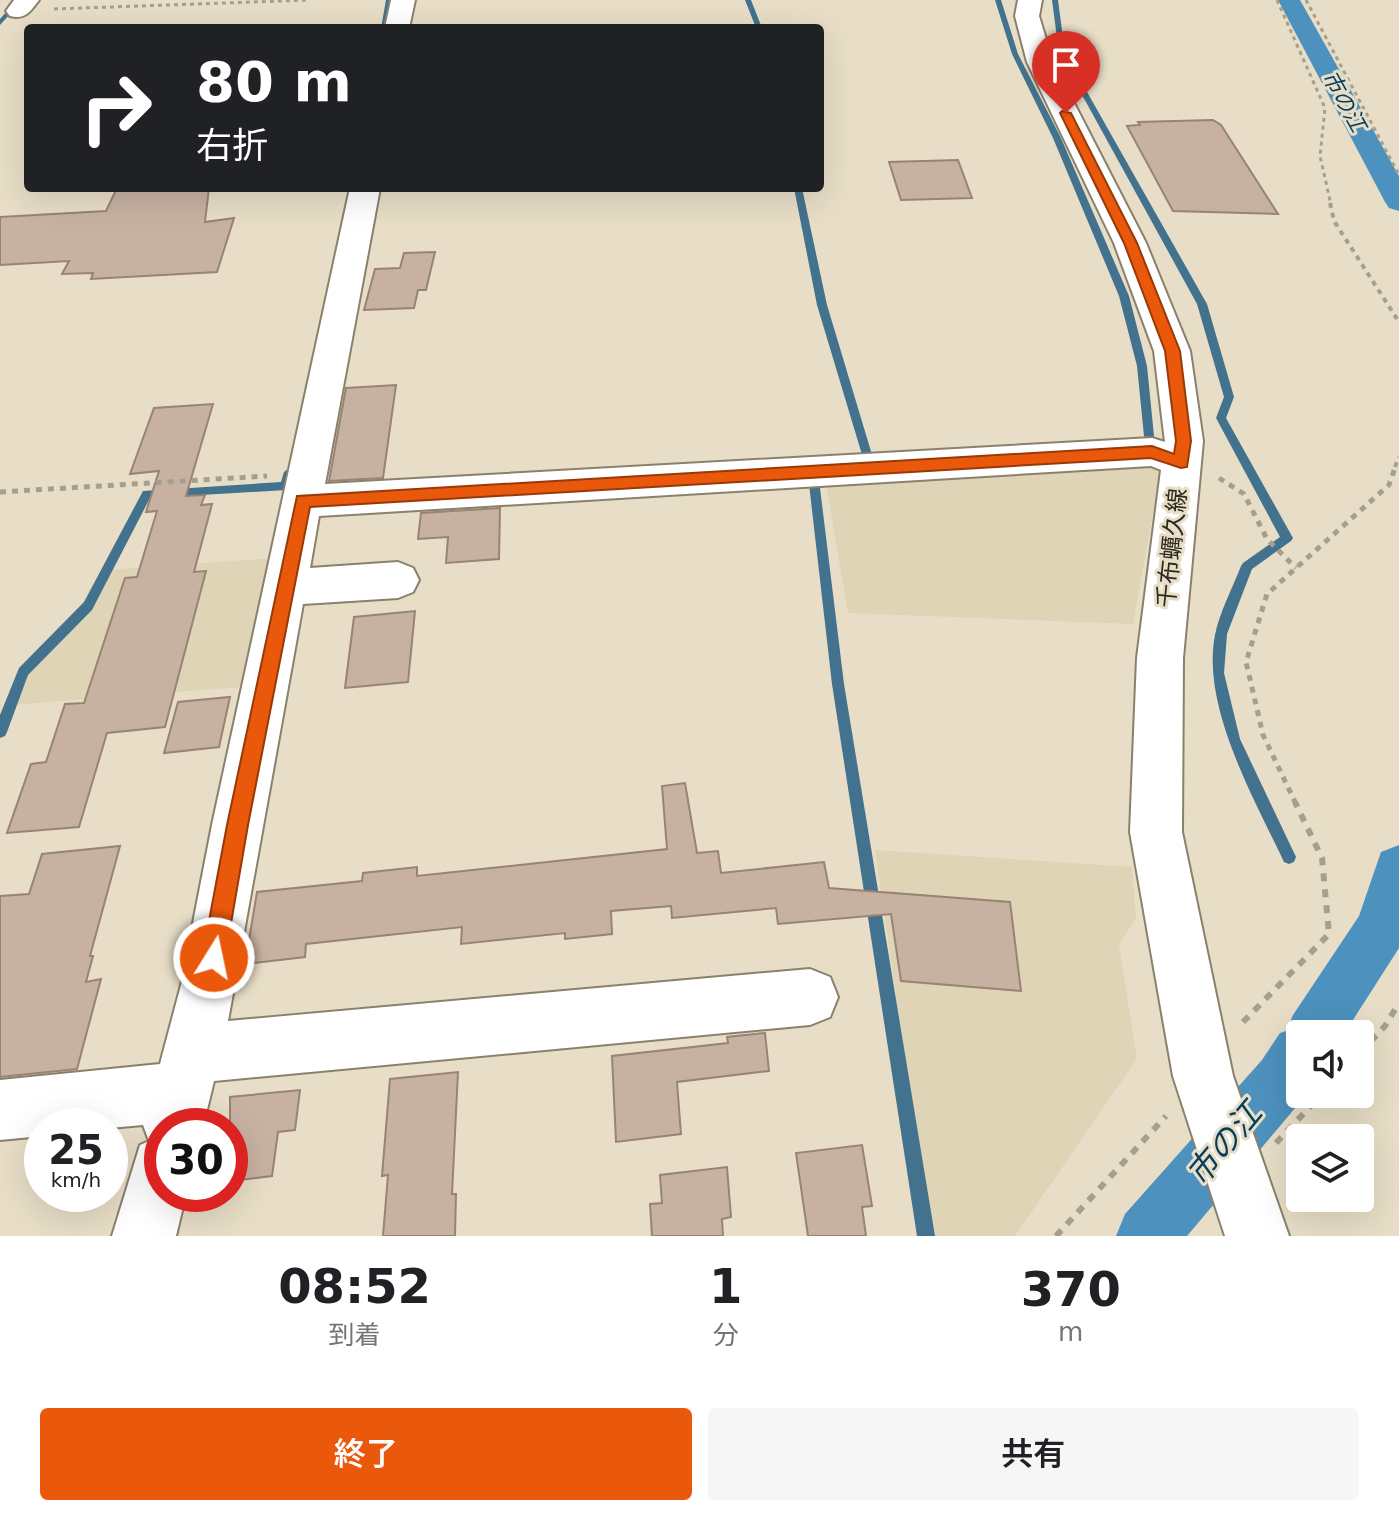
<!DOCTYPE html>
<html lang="ja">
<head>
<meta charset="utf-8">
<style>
	:root { --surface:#fff; --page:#f6f6f6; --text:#202124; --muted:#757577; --accent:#ea580c }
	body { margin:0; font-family:"DejaVu Sans","Noto Sans JP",sans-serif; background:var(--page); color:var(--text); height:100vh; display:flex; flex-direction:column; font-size:30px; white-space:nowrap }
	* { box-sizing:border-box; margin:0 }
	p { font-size:26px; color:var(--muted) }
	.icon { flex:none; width:44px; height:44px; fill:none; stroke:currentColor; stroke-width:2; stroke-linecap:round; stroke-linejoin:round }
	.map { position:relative; height:1236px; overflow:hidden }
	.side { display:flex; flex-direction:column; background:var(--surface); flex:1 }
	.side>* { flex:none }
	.hud { position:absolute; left:24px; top:24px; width:800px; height:168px; border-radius:8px; box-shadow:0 8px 32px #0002; background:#202124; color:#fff; overflow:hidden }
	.controls { position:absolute; left:1286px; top:1020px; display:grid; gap:16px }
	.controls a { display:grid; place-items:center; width:88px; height:88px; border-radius:8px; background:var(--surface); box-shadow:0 8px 32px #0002; font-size:40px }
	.speed { position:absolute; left:24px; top:1108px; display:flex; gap:16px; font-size:40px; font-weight:700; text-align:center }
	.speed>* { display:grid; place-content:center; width:104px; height:104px; border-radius:50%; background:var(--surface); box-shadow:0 8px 32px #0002; line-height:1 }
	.speed small { font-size:20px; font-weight:400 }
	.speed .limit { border:12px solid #d22; background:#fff; color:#111 }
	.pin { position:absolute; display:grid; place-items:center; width:68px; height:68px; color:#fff; margin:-82px -34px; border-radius:50% 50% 50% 0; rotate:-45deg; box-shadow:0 0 8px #0007 }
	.pin .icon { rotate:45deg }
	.me { position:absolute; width:88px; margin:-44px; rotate:10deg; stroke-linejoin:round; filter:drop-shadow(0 0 6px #0008) }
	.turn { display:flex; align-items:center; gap:28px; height:168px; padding:0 40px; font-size:36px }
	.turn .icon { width:104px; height:104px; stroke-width:2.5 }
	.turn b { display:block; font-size:56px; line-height:68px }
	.eta { display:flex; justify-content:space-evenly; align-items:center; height:136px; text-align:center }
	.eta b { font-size:48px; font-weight:600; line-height:56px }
	.primary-button { display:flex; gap:16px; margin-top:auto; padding:16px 40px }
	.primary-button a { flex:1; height:92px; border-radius:8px; background:var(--accent); color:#fff; font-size:32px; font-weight:600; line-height:92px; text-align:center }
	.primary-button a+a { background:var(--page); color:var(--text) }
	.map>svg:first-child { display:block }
	.built { fill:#dfd4b5 }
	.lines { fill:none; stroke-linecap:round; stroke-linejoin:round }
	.stream { fill:#43728e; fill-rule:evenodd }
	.canal { fill:#4d91be; fill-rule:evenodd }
	.building { fill:#c7b2a2; stroke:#988374; stroke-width:2 }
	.minor-casing { stroke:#8a816c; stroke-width:4 }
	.path-far3 { stroke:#a79f8d; stroke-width:3; stroke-dasharray:4 4; stroke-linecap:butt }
	.path-far2 { stroke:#a79f8d; stroke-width:4; stroke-dasharray:5 5; stroke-linecap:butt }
	.path-far1 { stroke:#a79f8d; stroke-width:5; stroke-dasharray:6 6; stroke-linecap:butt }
	.path { stroke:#a79f8d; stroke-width:6; stroke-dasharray:8 8; stroke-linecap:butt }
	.minor { fill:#fff; fill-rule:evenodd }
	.route { fill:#ea580c; stroke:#983908; stroke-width:2 }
	.labels { text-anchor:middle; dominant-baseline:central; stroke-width:6; stroke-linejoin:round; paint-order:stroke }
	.far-water-label { font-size:22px; font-style:italic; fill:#053e5d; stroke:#e8dec7 }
	.street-label { font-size:24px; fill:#2b281f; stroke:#e8dec7 }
	.near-water-label { font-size:32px; font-style:italic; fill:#053e5d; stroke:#e8dec7 }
</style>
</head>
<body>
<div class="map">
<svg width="1399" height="1236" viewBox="0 0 1399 1236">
	<rect width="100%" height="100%" fill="#e8dec7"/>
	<path class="built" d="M1149,463l12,7 -28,154 -285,-11 -23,-135z
		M275,558l-22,128 -243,19 13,-33 65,-66 19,-36z
		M875,850l257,17 4,51 -17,27 18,114 -122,177h-84z"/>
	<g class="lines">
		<path class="stream" d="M17,0h6l-23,25v-6z
			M386,0h6l-5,28h-6z
			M745,0h6l11,28h-6z
			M995,0h6l17,54 43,84 68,158 18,70 7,70 -1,3 -4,1 -5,-4 -7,-70 -18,-70 -66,-158 -41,-84z
			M1052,0h6l7,53 142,251 27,93 -8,21 67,120 -2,3 -39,28 -25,65 -3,39 16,66 56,118 -2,5 -5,2 -5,-2c-30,-64 -83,-155 -69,-227 4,-22 18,-48 26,-69l2,-3 37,-26 -64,-119 8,-21 -27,-93 -138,-251z
			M794,188h8l25,117 49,163 -5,4 -5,-4 -49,-163z
			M289,468l5,4 -3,14 -5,4 -136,8 -58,112 -64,65 -21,57 -2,4 -5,2v-23l19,-47 65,-66 59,-111 138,-9 3,-10z
			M826,479l5,4 -1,3 -10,2 24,196 91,552h-18l-85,-552 -23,-200 5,-4z"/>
		<path class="canal" d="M1278,0h22l99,176v35l-10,-3 -4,-6z
			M1399,845v103l-55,86h-44v60h6l-4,6 -115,136h-71l9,-22 137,-154 18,-27 6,-2 7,-16 66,-99 22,-64z"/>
	</g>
	<path class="building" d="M1213,120l8,5 57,89 -105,-3 -46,-85 13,-1 -2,-3z
		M958,160l14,38 -71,2 -12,-38z
		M117,188h92l-4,34 29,-4 -17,54 -126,7 2,-6 -31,1 7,-13 -69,4v-48l106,-6z
		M435,252l-9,38h-8l-4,18 -50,2 11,-41 25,-1 4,-15z
		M396,385l-13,93 -54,3 17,-93z
		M213,404l-27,92 19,-1 -4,10 11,-1 -18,68 12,-1 -41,156 -58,6 -28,94 -72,6 24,-69 15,-2 19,-58 19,-1 41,-125 12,-1 20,-66 -11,1 13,-41 -29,3 24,-66z
		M500,508l-1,51 -53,4 2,-26 -30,2 3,-26z
		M415,611l-7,71 -63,6 9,-71z
		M230,697l-11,50 -55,6 14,-51z
		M685,783l12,70 21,-2 3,22 103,-11 5,26 181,14 11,89 -120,-10 -10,-67 -113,10 -2,-16 -104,10 -1,-12 -60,5 1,23 -47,5v-6l-104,11 1,-17 -156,17 -1,13 -60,7 12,-72 105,-11 1,-8 54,-6v9l250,-27 -5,-63z
		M120,846l-30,110h3l-7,26 15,-3 -24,90 -77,8v-181l29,-2 13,-40z
		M765,1033l4,38 -92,11 4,52 -65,8 -4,-86 116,-13 -1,-6z
		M458,1072l-6,122h4l-1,42h-72l5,-61 -6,1 8,-97z
		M300,1090l-5,40 -17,2 -6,44 -42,5v-84z
		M862,1145l10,61 -10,1 4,29h-58l-12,-83z
		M727,1167l4,50 -9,2 1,17h-71l-2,-32 12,-1 -2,-28z"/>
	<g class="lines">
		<defs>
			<path id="minor" d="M14,0h25c-9,12 -14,20 -29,16l-4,-5z
				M391,0h24l-6,28h-24z
				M1018,0h24l-3,16 14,46 93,181 44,108 13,90 -20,217 -1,174 51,244 56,160h-64l-52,-160 -43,-244 7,-174 24,-188 -10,-4 -832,50 -9,52 88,-6 15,6 6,12 -6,12 -15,6 -95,6 -75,417 582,-52 20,8 8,20 -8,20 -20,8 -596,56 -11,45h-41v68h24l-10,42h-64l28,-91 9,-4 -6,-16 -33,3v-2h-68v10l-42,4v-60l160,-16 21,-79 31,-160 138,-637h30l-55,296 827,-46 13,4 -11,-91 -40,-108 -87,-181 -12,-46z"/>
		</defs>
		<use href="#minor" class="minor-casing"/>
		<path class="path-far3" d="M1277,0l48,108 -5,48 11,49
			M1306,0l93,175
			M54,9l255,-9"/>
		<path class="path-far2" d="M1330,203l4,18 65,101
			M1395,467l4,-10"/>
		<path class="path-far1" d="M1219,478l25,16 23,45 29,29
			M0,492l267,-16
			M1296,804l-33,-69 -17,-73 21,-68 122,-109 7,-20"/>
		<path class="path" d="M1243,1022l86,-88 -7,-76 -27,-56
			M1360,1053l25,-27 14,-23
			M1276,1143l46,-49
			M1056,1236l110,-120"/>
		<use href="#minor" class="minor"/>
	</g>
	<path class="route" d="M1062,111l9,2 66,130 43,108 11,90 -4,26 -6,1 -30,-10 -841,49 -62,318 -23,133 -3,8 -8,4 -8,-4 -4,-8 25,-133 70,-329 855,-50 22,8 2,-13 -11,-90 -41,-108 -64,-130z"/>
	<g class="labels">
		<g class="far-water-label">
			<text transform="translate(1344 101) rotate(61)">市の江</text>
		</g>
		<g class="street-label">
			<text transform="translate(1172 548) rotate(-84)">千布蠣久線</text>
		</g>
		<g class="near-water-label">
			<text transform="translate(1224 1144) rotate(-50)">市の江</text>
		</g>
	</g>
</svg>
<div class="controls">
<a><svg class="icon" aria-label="sound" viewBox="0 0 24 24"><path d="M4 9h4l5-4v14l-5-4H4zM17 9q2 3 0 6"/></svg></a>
<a><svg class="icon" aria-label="layers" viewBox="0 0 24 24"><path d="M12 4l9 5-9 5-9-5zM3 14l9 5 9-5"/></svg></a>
</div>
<div class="speed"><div>25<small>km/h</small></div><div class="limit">30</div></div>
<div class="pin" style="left:1066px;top:113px;background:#d93025"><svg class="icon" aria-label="arrive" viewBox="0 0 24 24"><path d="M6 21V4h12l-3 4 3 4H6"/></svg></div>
<svg class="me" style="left:214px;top:958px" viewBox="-20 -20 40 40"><circle r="17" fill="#ea580c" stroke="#fff" stroke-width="3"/><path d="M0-11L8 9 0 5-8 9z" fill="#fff"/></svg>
<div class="hud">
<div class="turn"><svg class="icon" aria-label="right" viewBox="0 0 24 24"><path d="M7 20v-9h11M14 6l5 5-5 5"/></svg><div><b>80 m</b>右折</div></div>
</div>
</div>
<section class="side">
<div class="eta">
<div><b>08:52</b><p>到着</p></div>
<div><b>1</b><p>分</p></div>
<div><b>370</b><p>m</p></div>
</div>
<div class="primary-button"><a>終了</a><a>共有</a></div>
</section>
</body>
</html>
